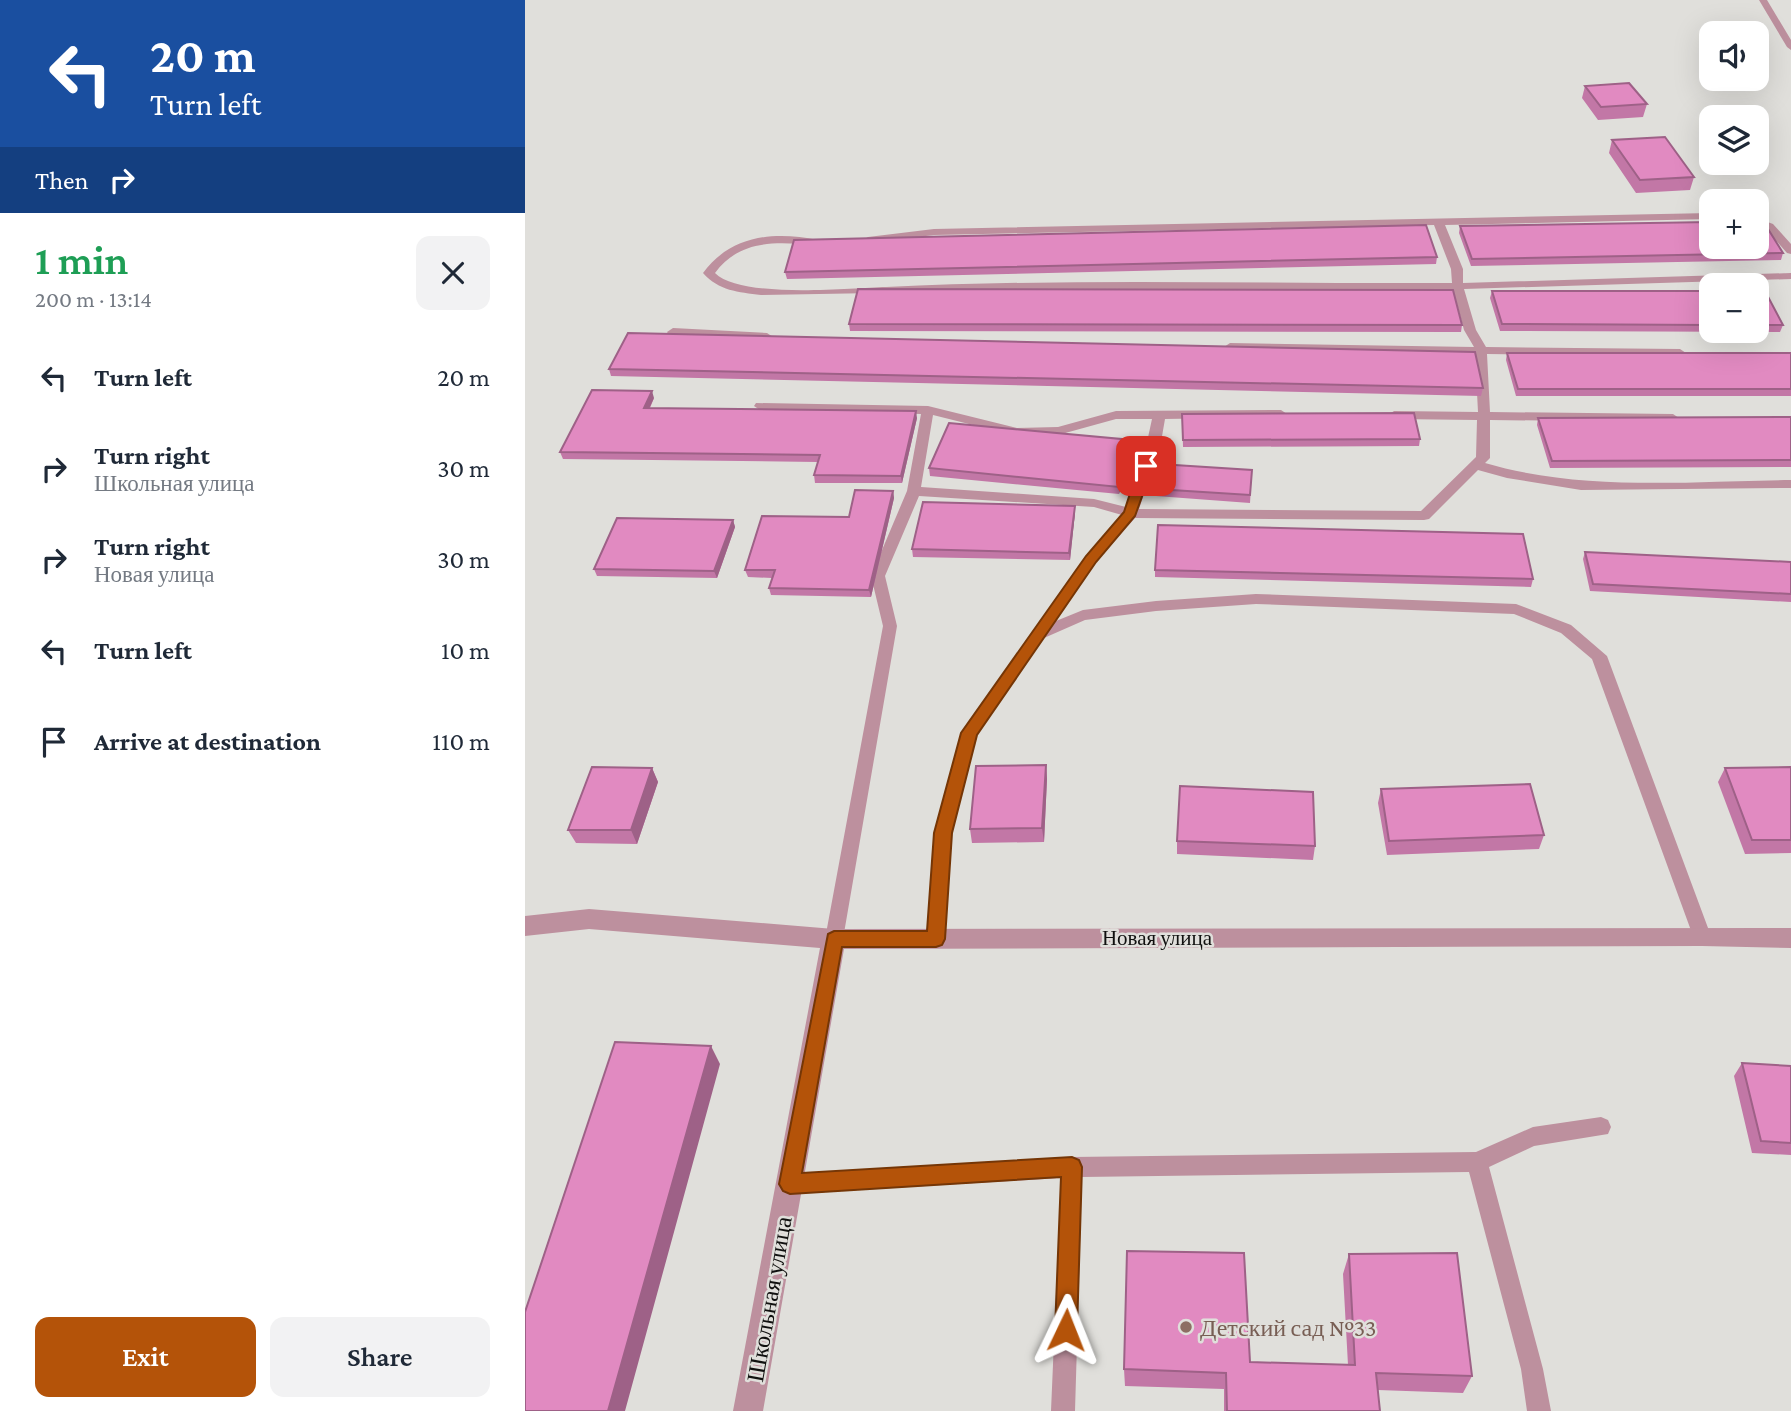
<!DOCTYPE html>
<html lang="en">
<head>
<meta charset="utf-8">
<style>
	:root { --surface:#fff; --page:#f2f2f3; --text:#1f2937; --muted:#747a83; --accent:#b45309 }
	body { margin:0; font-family:"Crimson Pro",serif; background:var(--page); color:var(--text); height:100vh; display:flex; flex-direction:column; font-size:26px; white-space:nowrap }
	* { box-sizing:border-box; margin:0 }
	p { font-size:23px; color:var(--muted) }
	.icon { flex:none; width:38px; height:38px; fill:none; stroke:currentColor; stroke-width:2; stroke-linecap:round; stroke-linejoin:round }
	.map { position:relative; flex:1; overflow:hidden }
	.drawer { display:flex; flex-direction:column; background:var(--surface); width:525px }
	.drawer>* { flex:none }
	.guide { background:#1a4fa0; color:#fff; overflow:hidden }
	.controls { position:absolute; left:1174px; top:21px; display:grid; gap:14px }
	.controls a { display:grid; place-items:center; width:70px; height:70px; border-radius:14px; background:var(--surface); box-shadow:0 7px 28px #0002; font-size:35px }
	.pin { position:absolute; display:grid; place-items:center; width:60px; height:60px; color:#fff; margin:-30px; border-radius:14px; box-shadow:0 4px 10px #0006 }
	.me { position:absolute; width:77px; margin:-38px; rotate:2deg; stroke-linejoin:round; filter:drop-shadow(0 0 5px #0008) }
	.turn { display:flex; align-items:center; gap:24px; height:147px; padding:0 35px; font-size:32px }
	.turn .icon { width:91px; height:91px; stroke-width:2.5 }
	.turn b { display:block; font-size:49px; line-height:60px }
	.then { display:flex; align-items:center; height:66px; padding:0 35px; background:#0003; gap:14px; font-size:26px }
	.round { display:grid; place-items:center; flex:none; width:74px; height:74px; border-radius:14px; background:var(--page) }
	.summary { display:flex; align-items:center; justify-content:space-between; height:119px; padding:0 35px }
	h1 { font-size:42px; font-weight:600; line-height:52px; color:#1e9e55 }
	.action { display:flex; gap:14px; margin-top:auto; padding:14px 35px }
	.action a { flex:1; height:80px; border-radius:14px; background:var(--accent); color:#fff; font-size:28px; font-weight:600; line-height:80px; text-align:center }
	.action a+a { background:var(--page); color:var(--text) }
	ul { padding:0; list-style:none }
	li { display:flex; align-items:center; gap:21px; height:91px; padding:0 35px }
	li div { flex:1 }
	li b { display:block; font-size:26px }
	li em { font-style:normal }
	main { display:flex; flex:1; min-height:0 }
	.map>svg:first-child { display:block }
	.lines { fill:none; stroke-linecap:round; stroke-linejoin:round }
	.service { fill:#bd909e; fill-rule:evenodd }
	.minor { fill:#bd909e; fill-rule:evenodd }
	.wall { fill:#c277a6 }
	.shaded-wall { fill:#9e6187 }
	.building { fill:#e18ac1; stroke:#9e6187; stroke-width:2 }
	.route { fill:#b45309; stroke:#753606; stroke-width:2 }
	.education-dot { fill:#8d6e63; stroke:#e0dfdb; stroke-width:2.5 }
	.labels { text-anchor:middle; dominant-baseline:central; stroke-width:5; stroke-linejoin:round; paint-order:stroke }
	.street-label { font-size:21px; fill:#10100f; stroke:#e0dfdb }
	.near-street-label { font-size:24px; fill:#10100f; stroke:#e0dfdb }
	.near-education-label { font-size:24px; fill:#785e54; stroke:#e0dfdb; text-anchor:start }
</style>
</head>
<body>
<main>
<section class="drawer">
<div class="guide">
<div class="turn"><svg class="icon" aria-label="left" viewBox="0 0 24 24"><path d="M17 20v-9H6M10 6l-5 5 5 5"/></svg><div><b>20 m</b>Turn left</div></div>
<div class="then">Then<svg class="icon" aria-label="right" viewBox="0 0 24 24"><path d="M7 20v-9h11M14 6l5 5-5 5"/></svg></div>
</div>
<div class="summary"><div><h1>1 min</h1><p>200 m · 13:14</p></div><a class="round"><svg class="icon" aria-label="close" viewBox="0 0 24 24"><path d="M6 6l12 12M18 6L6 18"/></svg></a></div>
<ul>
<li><svg class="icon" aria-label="left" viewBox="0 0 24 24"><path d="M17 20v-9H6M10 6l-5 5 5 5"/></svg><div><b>Turn left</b></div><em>20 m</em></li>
<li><svg class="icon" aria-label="right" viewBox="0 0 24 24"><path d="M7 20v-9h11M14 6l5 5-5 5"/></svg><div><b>Turn right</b><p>Школьная улица</p></div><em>30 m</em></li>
<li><svg class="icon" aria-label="right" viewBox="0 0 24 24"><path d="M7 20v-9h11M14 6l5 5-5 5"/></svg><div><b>Turn right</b><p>Новая улица</p></div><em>30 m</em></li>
<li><svg class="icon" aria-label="left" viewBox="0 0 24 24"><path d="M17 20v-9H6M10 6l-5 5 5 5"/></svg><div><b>Turn left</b></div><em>10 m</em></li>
<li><svg class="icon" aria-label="arrive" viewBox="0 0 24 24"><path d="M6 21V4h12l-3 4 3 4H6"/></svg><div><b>Arrive at destination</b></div><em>110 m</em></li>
</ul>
<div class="action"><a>Exit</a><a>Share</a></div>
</section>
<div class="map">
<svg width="1266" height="1411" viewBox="0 0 1266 1411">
	<rect width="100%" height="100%" fill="#e0dfdb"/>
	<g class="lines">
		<path class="service" d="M1234,0h8l24,40v10l-4,-3z
			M1186,213v6l-266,6 18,44v14l328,-10v6l-327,10 12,41 10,17 194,2 6,4 -6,4 -193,-3 3,58 183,2 6,4 -6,4 -183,-2v38l-5,5c99,29 205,18 306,17v8l-210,2 -74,-12 -29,-8 -49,49 -5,1 -289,-2 -39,44 -40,59 27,-11 73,-9 100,-7 260,10 55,21 36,31 104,280 -3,5 -6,3 -6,-3 -3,-5 -101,-277 -31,-26 -47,-19 -258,-10 -100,7 -71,9 -41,18 -67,96 -25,99 -7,106 -3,6 -6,2 -6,-2 -3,-6 7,-106 27,-100 125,-177 36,-41 -28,-8 -175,-11 -34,80 12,50 -54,313 -3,6 -6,2 -6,-2 -3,-6 58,-313 -12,-50 36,-85 14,-77 -161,-4 -6,-4 2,-3 172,3 89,22 41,-1 58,-16 165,-1 6,4 -1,3 -121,2 -4,23 -22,67 282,2 55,-54 1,-37 -83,-1 -6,-4 6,-4 84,1 -3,-58 -245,-3 -6,-4 6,-4 244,4 -10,-17 -11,-41 -412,1 -280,5c-23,-3 -42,-4 -58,-22 28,-38 71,-42 115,-33v4l-4,1c-38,-3 -74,-6 -99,28 26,26 133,15 171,14 188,-9 377,-3 566,-4l-1,-14 -17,-44 -500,10 -66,8 -5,-3 5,-3 66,-8zM408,415l84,21 41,-1 58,-16h36l-5,23 -21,65 -32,-8 -173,-12z
			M1232,218l16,6 18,20v10l-4,-1 -22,-25 -8,-3z
			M148,328l94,5 6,4 -6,4 -98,-6 -2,-3z
			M1076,1117l7,3 3,7 -3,7 -74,12 -45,21 54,202 8,42h-24l-6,-42 -52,-197 -387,5 -7,234h-24l10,-233 -271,16 -7,-3 -3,-7 3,-7 7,-3 282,-17 404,-5 57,-25z"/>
		<path class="minor" d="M64,909l245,20 957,-1v20l-89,-2 -858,3 -81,462h-30l87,-463 -231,-19 -64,7v-20z"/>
	</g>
	<path class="wall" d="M1060,86l62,18 -4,13 -45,3 -16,-22z
		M1087,140l82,37 -4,13 -54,3 -27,-40z
		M935,226l323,27 -2,7 -310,6 -12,-33z
		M912,257l-1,7 -649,15 -2,-7z
		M967,291h219v40h46v-40l26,34 -3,7 -280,-1 -10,-33z
		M324,324l613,1 -1,7 -611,-1z
		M982,353h284v43h-275l-10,-36z
		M84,369l874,19 -2,8 -870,-20z
		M129,398l-4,10 267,10 -15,65h-87l-1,-8 4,-13 -255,-3 -3,-7z
		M657,414l238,25 -1,7 -236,1z
		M1266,417v50l-241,1 -13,-43 1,-7z
		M607,448l-13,46 -189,-18 -1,-8z
		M727,470l-2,33 -94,-7v-7z
		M368,491l1,7 -23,99 -100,-2 -2,-7 3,-10 -24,-1 -3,-7 104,-53z
		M550,506v7l-5,47 -157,-3 -1,-8z
		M208,520l2,7 -18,51 -120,-2 -3,-7z
		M1060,552l206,10v40l-201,-11 -7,-32z
		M630,570l378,9 -2,8 -376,-10z
		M521,765l1,14 -3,63 -72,1 -2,-14z
		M1266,767v86l-46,1 -27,-72 7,-14z
		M127,768l6,14 -21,62 -61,-1 -8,-13z
		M856,789l163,46 -5,14 -152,6 -9,-52z
		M652,841l138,5 -2,14 -136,-6z
		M1217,1063l49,3v89l-39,-2 -18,-77z
		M824,1254l123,122 -9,17 -85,-3 2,21h-156v-22l-99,-3 -1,-17 126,-7 98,3 -5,-91z"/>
	<path class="shaded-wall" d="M127,391l2,7 -8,17 -2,-7z
		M391,411l1,7 -15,65 -1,-7z
		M607,440v8l-13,46v-7z
		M368,491l1,7 -23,99 -2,-7z
		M550,506v7l-5,47 -1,-7z
		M208,520l2,7 -18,51 -3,-7z
		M521,765l1,14 -3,63 -2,-14z
		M127,768l6,14 -21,62 -6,-14z
		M186,1046l9,18 -95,347h-17z"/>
	<path class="building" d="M1104,83l18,21 -46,3 -16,-21z
		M1140,137l29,40 -54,3 -28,-40z
		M1232,221h6l20,32 -311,6 -12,-33 251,-4v25h46z
		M901,225l11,32 -652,15 9,-32z
		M333,289l595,1 9,35 -613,-1z
		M967,291h219v34l-209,-1z
		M1232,291h8l18,34h-26z
		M103,333l847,19 8,36 -874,-19z
		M982,353h284v36h-273z
		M67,390l60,1 -8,17 272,3 -15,65 -87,-1 6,-20 -260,-3z
		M889,413l6,26 -237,1 -1,-26z
		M1266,417v43l-239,1 -14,-43z
		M424,423l183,17 -13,47 -190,-19z
		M634,464l93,6 -2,25 -94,-6z
		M330,490l38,1 -24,99 -100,-2 6,-18h-30l17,-54 87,1z
		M398,502l152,4 -6,47 -157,-4z
		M92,518l116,2 -19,51 -120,-2z
		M633,525l365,9 10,45 -378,-9z
		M1060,552l206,10v32l-198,-10z
		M521,765l-4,63 -72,1 6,-63z
		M67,767l60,1 -21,62h-63z
		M1266,767v73h-39l-27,-72z
		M1005,784l14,51 -155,6 -8,-52z
		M655,786l133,6 2,54 -138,-5z
		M90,1042l96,4 -103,365h-83v-99z
		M1217,1063l49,3v77l-30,-2z
		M602,1251l117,2 6,109 105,3 -6,-111 108,-1 15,123 -96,-3 4,38h-153l-1,-38 -102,-4z"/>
	<path class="route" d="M621,462l7,4 -18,50 -39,46 -119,173 -25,98 -7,106 -3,6 -6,2h-94l-40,226 270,-16 7,3 3,7 -5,163 -3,8 -8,3 -8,-3 -3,-8 6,-153 -271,17 -7,-3 -4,-7 49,-250 6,-3h93l7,-98 27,-100 125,-177 38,-44 15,-46z"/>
	<circle class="education-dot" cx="661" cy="1327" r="7"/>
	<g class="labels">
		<g class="street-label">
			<text x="632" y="938">Новая улица</text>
		</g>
		<g class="near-street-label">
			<text transform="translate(244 1299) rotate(-80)">Школьная улица</text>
		</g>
		<g class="near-education-label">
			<text x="675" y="1327">Детский сад №33</text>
		</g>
	</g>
</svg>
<div class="controls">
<a><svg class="icon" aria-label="sound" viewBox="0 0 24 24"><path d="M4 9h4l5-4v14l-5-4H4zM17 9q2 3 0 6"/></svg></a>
<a><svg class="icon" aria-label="layers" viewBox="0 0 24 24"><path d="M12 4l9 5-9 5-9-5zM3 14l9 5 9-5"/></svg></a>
<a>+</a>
<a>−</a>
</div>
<div class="pin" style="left:621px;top:466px;background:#d93025"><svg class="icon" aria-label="arrive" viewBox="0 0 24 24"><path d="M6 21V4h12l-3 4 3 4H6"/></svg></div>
<svg class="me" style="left:541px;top:1330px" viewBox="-20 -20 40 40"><path d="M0-17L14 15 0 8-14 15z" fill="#b45309" stroke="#fff" stroke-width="4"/></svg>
</div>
</main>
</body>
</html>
